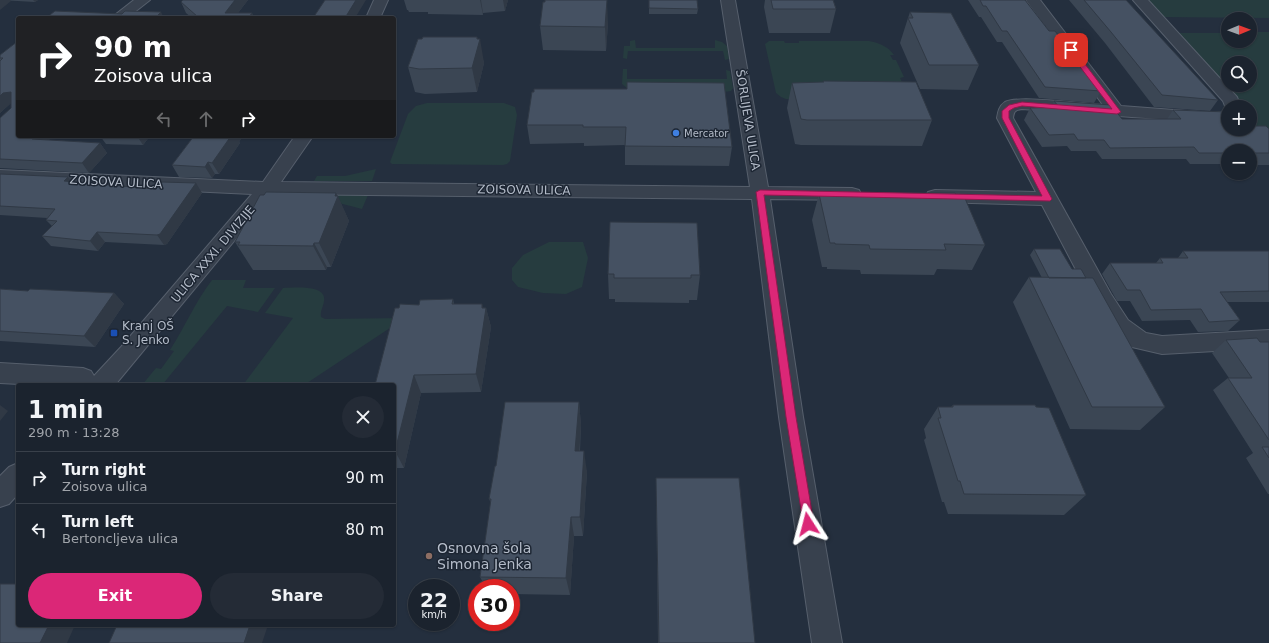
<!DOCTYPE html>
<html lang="en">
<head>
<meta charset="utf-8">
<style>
	:root { --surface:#1b232e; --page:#242b36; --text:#f1f3f6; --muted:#a0a4aa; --line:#39404a; --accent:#db2777 }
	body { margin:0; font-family:"DejaVu Sans",sans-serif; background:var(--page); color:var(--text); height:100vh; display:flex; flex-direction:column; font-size:15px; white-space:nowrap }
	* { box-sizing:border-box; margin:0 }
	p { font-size:13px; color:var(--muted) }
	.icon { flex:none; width:22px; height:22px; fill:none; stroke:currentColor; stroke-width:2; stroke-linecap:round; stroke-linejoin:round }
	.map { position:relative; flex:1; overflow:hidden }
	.side { position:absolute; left:16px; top:383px; width:380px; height:244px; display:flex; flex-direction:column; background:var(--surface); border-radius:4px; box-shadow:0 1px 3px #0004,0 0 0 1px var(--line) }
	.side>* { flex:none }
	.guide { position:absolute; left:16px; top:16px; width:380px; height:122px; border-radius:4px; box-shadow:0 1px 3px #0004,0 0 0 1px var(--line); background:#202124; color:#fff; overflow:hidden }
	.needle { width:26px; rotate:89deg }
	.fabs { position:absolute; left:1221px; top:12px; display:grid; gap:8px }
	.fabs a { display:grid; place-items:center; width:36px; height:36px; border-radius:50%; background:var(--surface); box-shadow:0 1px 3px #0004,0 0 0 1px var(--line); font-size:20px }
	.speed { position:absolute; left:408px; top:579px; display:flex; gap:8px; font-size:20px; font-weight:700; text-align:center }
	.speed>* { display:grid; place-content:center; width:52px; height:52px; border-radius:50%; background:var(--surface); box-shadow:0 1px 3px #0004,0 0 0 1px var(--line); line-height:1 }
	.speed small { font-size:10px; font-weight:400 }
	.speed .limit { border:6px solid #d22; background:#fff; color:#111 }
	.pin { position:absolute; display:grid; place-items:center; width:34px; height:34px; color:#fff; margin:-17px; border-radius:8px; box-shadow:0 2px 6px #0006 }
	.me { position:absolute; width:44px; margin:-22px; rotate:351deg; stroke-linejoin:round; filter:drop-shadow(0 0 3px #0008) }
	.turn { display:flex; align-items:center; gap:14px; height:84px; padding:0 12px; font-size:18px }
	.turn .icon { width:52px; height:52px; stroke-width:2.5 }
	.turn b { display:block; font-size:28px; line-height:34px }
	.lanes { display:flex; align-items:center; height:38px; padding:0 12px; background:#0003; justify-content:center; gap:20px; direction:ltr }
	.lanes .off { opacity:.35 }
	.round { display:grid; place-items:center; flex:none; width:42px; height:42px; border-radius:21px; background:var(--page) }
	.overview { display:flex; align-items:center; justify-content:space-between; height:68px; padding:0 12px }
	h1 { font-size:24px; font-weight:800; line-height:30px }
	.button { display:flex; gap:8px; margin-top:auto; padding:8px 12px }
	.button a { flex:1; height:46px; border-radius:24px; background:var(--accent); color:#fff; font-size:16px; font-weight:800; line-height:46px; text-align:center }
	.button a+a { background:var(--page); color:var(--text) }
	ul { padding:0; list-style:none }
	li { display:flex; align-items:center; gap:12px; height:52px; padding:0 12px; border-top:1px solid var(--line) }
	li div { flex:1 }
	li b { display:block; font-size:15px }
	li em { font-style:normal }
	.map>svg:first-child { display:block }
	.green { fill:#263c3f; fill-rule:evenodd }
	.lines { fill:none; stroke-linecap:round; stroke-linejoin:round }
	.minor-casing { stroke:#565f6c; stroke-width:2 }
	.minor { fill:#38414e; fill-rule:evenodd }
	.wall { fill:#3b4654 }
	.shaded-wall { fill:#303945 }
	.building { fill:#455162; stroke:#303945 }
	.route { fill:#db2777; stroke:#8e194d }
	.shop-dot { fill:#3f7fe0; stroke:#1d2633; stroke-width:1.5 }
	.transit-dot { fill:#1a4fb4; stroke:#1d2633; stroke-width:1.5 }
	.education-dot { fill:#8d6e63; stroke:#1d2633; stroke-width:1.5 }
	.labels { text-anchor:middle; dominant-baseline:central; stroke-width:3; stroke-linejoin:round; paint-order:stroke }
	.far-poi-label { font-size:10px; fill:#b4bcc9; stroke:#1d2633; text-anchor:start }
	.street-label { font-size:12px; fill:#b4bcc9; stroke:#1d2633 }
	.poi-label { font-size:12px; fill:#b4bcc9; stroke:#1d2633; text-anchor:start }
	.near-poi-label { font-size:14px; fill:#b4bcc9; stroke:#1d2633; text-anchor:start }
</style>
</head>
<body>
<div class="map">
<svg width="1269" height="643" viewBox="0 0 1269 643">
	<rect width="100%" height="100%" fill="#242f3e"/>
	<path class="green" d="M1146,0h123v18l-107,-1z
		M1250,32h19v108l-19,-21v-12h-6l-67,-74h51v8h22zM1228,63h22v22h-22z
		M635,40l1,8h79v-8l7,2 5,4 2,13 -4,1 -2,-9h-95l-1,8 -4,-1 1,-12h6v-5z
		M769,41h15l1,2h14v-2h70c10,2 19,5 25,14h-4l3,5h3l8,17 -4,1 3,6 -103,15h-14l-5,-2 -5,-4 -11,-49z
		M623,69h4v10h100l-1,-9 4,1 3,17 -2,3 -7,1 -96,-3 -6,-5z
		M427,103h77l11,4 2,8 -7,46 -3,3 -4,1 -111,-1 -2,-2 18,-48 8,-8z
		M376,169l-4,12h-58l3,-5h28z
		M308,195h60l-6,14z
		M549,242h34l5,16 -6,29 -16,7 -23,-1 -25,-6 -6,-7v-12l11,-13z
		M212,280h34l-3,8h32l-17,24 -31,-6 -65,79h-20l14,-17 5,1 13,-18 -4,-1c15,-23 25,-48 42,-70z
		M283,288c11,0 44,-4 41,13 -1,7 -4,10 -3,16l4,2 80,-1 -101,67h-61l50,-67 -28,-5z"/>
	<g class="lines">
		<defs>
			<path id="minor" d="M134,0h16l-23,18h-16z
				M374,0h14l-8,18h-14z
				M721,0h14l33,187 84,1 7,2 2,4 -2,4 -7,2 -82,-1 33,218 39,226h-30l-33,-226 -27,-218 -479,-5 -158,191h-76l-39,-2v-20l83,5 8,3 3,5 27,-29 131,-153 -252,-12v-12l263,12 32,-46h18l-32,46 469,5z
				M1026,0h14l81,106 93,7 14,-2v10l-14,2 -192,-14c-7,1 -8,2 -9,9l98,176 17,26 18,13 16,3 107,-6v18l-107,6 -30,-7 -20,-15 -17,-26 -53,-101 -107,-3 -7,-2 -2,-4 2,-4 7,-2 101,2 -39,-74c1,-6 2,-12 8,-16 13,-7 80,2 98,3z
				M1133,0h15l89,97 4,10h-13l-1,4 -4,-10z
				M18,463v31l-9,10 -9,3v-31l9,-9z"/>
		</defs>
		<use href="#minor" class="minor-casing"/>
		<use href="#minor" class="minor"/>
	</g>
	<path class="wall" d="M0,0h38l-3,2z
		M183,0h65l-10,13h14l2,5h-62l-6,-5 -5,-11z
		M404,0h104l-3,11 -22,2v2l-55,-1v-2h-19l-1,-2h-1z
		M649,0l49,9 -1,5h-48z
		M765,0h68l3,9 -6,24h-61l-5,-26z
		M968,0h57l24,31 52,60 -7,12 -55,-5 -37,-56h-5l-16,-25h-2z
		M1069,0h57l92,100 -8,11 -56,-4 -49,-64z
		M545,2l63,21 -2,28 -63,-1 -3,-24z
		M910,12l69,53 -11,25 -48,-1 -20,-46 8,-25z
		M477,37l7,26 -7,29 -52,2 -10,-2 -7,-25z
		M18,41v95h34l-3,4 51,3 7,10 -18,20 -89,-5v-50l11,-10v-5l-11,10v-58z
		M823,81l109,39 -10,26 -121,-1 -6,-1 -8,-36 5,-25 31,-1z
		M532,92l200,55 -3,19 -104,-1v-20l-41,1v-3l-54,1 -3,-19z
		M1054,101l68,18h45l6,-9 96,19v36h-19v-14h-22v13h-38l-4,-5h-84l-6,-8h-25l-4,-5 -25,1 -18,-27 6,-12h21z
		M100,136h50l-7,9 -37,-1z
		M194,136h49l-4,6 1,1 -21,31h-4l-3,4 -33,-1 -7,-12z
		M0,174l68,3 4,5 130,11 -35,51 -3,1 -59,-3 -7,9 -47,-5 -9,-10 10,-10 -6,-6 1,-2 -47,-3z
		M336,193l13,28 -18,46h-4l-1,3h-73l-18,-28z
		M822,193l163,52 -13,25 -35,-1 -3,6 -73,-1 -1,-4 -33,-1v-2h-5l-10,-47 7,-26h3z
		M1034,249l52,29 79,129 -25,23 -70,-1 -57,-127 16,-25 13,1 -12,-23z
		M1183,251h86v51h-42l13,18 -12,11 -30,1 -8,-12 -48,1 -12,-20h-13l-15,-27 8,-11h46l4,-5h18z
		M608,274l92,1 -3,25h-8v3l-74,-1v-3h-6z
		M0,289l28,2 86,2 10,11 -29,43 -95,-6z
		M453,299l1,5 32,4 5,19 -10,65 -60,1 -17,75h-10v-83l5,-77z
		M1226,340l43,2v152h-1l-22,-36 7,-5 -40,-63 15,-12h1l-17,-25z
		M579,402l2,23 -1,26 7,21 -4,64h-9l-4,59 -59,-1v-6h-25l-6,-11 11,-74 -2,-4 7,-33z
		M953,405l133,90 -22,20 -116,-1 -4,-12h-2l-18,-62 2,-2 -2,-9 14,-22h13z
		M656,478l99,165h-97z"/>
	<path class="shaded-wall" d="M0,0h10l1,1 -11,9z
		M33,0h5l-3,2z
		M235,0h13l-14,18 -9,-5z
		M356,0h10l-11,18h-10z
		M480,0h1l2,13v2z
		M503,0h5l-3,11z
		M607,0l1,23 -2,28 -1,-24z
		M161,12l3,6h-9z
		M252,13l2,5h-6z
		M477,37l1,7 2,-5 4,24 -7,29 -5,-24z
		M11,92v11l-11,10v-17l3,-3z
		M35,136h17l-12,13 -8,-10z
		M137,136h13l-7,9z
		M231,136h12l-4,6 1,1 -21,31 -7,-11z
		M100,143l7,10 -18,20 -7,-10z
		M208,162l7,12 -3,4 -7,-11z
		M68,177l8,10 -12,-6z
		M196,183l6,10 -35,51 -3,1 -7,-10z
		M336,193l2,4v-1l11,25 -18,46 -12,-24z
		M97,232l8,10 -7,9 -8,-10z
		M314,243l13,24 -1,3 -13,-24z
		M114,293l10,11 -29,43 -11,-11z
		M482,304l3,10 1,-6 5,19 -10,65 -5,-18z
		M414,375l7,18 -17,75 -9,-17z
		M579,402l2,23 -3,47 -3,-21z
		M0,405l8,6 -8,10z
		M584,451l3,21 -4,64 -3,-19z
		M571,517l3,19 -4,59 -4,-17z
		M49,625h26l-8,18h-27z
		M250,625h18l-6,18h-18z"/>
	<path class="building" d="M183,0h52l-10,13h27l-4,5h-51l1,-1 -17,-15z
		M325,0h31l-11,18h-32z
		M545,0h62l-2,27 -65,-1 3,-24h2z
		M649,0h48l1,9 -49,-1z
		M771,0h62l3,9h-63z
		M980,0h45l24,31h6l46,60 -56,-4 -38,-56h-5l-16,-25h-3z
		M1084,0h42l92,100 -56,-5 -51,-63z
		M55,11l67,3 3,-3 36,1 -6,6h-109z
		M910,12l41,1 28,52h-50l-21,-47h5z
		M423,37h54v2h3l-8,29 -53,1 -11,-2 10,-28h4z
		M18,41v95h17l-3,3 68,4 -18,20 -82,-4v-41l11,-10v-16l-8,1 -3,3v-35l3,-3h-3v-3z
		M823,81l93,1 16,38h-125l-6,-1 -9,-36 32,-1z
		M627,82l97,1 8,64 -107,-1 1,-19h-43v-2h-56l5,-33h2v-3h93z
		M1054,101l57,4 11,14h59l-8,-9 55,2v17h22v-4l1,1h15l3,3v24h-19v-2h-22v2h-29l-5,-6 -84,1 -6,-8h-26l-4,-6 -25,1 -19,-27 29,-1z
		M194,136h37l-19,27 -4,-1 -3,5 -33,-2z
		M0,174l68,3 -4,4 92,8 6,-7 34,1 -36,51 -3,1 -60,-3 -7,9 -48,-5 15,-15 -11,-1 9,-11 -55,-3z
		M266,192l70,1 -1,3h3l-19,47h-5l-1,3 -75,-1 2,-3h-5l25,-47h4z
		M822,193h133l2,3h7l21,49 -41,-1 2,6 -76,-1 -1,-4 -34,-1v-1h-5l-11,-49h3z
		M610,222l87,1 3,52h-9v3h-77v-4h-6z
		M1034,249h26l12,20h9l5,9h-37z
		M1183,251h86v40l-49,1 20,28 -31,2 -8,-13 -50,1 -11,-20h-13l-17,-27h53l-3,-5h28z
		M1029,277l64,1 72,129h-73z
		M0,289l28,2 2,-2 84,4 -30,43 -84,-5z
		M453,299l-1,5h30v4h4l-10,66 -62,1 -19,76h-1v-66h-19l20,-77h4l1,-4 19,1 1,-5z
		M1257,338l3,4h9v98l-41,-62h24l-26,-38z
		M505,402h74l-4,49h9l-4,66h-9l-5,61 -86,-1 11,-78h-2l6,-33h1z
		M953,405h82l1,2 13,1 37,87 -122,-1 -4,-13h-2l-20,-63h3l-3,-11h15z
		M1262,447h7v11z
		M656,478h83l16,165h-96z
		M0,584h18v41h31l-9,18h-40z
		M117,625h133l-6,18h-135z"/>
	<path class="route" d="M1068,48h5l48,64 -4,2 -95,-8 -8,2 -5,3v7l43,81 -2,2 -286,-6 32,222 18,107 -2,4 -4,1 -4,-1 -18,-111 -30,-225 4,-2 282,6 -40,-78v-7l7,-6 13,-3 90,7 -44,-58z"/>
	<circle class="shop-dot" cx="676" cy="133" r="4"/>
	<rect class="transit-dot" x="110" y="329" width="8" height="8" rx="2"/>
	<circle class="education-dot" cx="429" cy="556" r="4"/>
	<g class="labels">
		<g class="far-poi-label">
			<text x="684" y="133">Mercator</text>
		</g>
		<g class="street-label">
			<text transform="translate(748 120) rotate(81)">ŠORLIJEVA ULICA</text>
			<text transform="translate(116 182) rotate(3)">ZOISOVA ULICA</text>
			<text transform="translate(524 190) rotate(1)">ZOISOVA ULICA</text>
			<text transform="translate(213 254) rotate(-50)">ULICA XXXI. DIVIZIJE</text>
		</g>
		<g class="poi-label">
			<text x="122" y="326">Kranj OŠ<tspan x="122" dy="14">S. Jenko</tspan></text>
		</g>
		<g class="near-poi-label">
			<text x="437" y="548">Osnovna šola<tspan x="437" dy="16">Simona Jenka</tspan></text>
		</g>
	</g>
</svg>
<div class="fabs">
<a><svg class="needle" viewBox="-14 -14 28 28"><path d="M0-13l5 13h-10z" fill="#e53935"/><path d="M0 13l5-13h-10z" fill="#a0a4aa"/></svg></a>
<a><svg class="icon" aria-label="search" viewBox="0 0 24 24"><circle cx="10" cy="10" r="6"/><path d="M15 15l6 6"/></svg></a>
<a>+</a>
<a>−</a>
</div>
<div class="speed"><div>22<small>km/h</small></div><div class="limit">30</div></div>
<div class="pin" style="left:1071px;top:50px;background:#d93025"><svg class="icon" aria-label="arrive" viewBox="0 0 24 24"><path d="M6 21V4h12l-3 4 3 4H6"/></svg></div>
<svg class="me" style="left:808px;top:524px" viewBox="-20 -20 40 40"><path d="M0-17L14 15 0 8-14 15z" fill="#db2777" stroke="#fff" stroke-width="4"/></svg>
<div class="guide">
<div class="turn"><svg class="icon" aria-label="right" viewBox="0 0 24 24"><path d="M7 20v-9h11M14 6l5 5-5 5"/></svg><div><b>90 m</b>Zoisova ulica</div></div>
<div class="lanes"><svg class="icon off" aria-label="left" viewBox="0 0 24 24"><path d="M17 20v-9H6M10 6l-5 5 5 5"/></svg><svg class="icon off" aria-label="ahead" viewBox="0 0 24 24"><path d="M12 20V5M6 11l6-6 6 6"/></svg><svg class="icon" aria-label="right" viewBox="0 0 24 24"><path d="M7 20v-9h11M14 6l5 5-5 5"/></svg></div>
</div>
<section class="side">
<div class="overview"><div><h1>1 min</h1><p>290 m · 13:28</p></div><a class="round"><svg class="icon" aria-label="close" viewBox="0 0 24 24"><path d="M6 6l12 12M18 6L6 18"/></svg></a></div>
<ul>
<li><svg class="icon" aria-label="right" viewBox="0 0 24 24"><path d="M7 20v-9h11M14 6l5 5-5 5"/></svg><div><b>Turn right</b><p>Zoisova ulica</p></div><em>90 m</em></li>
<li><svg class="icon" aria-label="left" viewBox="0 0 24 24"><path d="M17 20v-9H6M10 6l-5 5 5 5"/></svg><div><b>Turn left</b><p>Bertoncljeva ulica</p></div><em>80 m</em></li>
</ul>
<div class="button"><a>Exit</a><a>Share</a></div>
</section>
</div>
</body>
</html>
